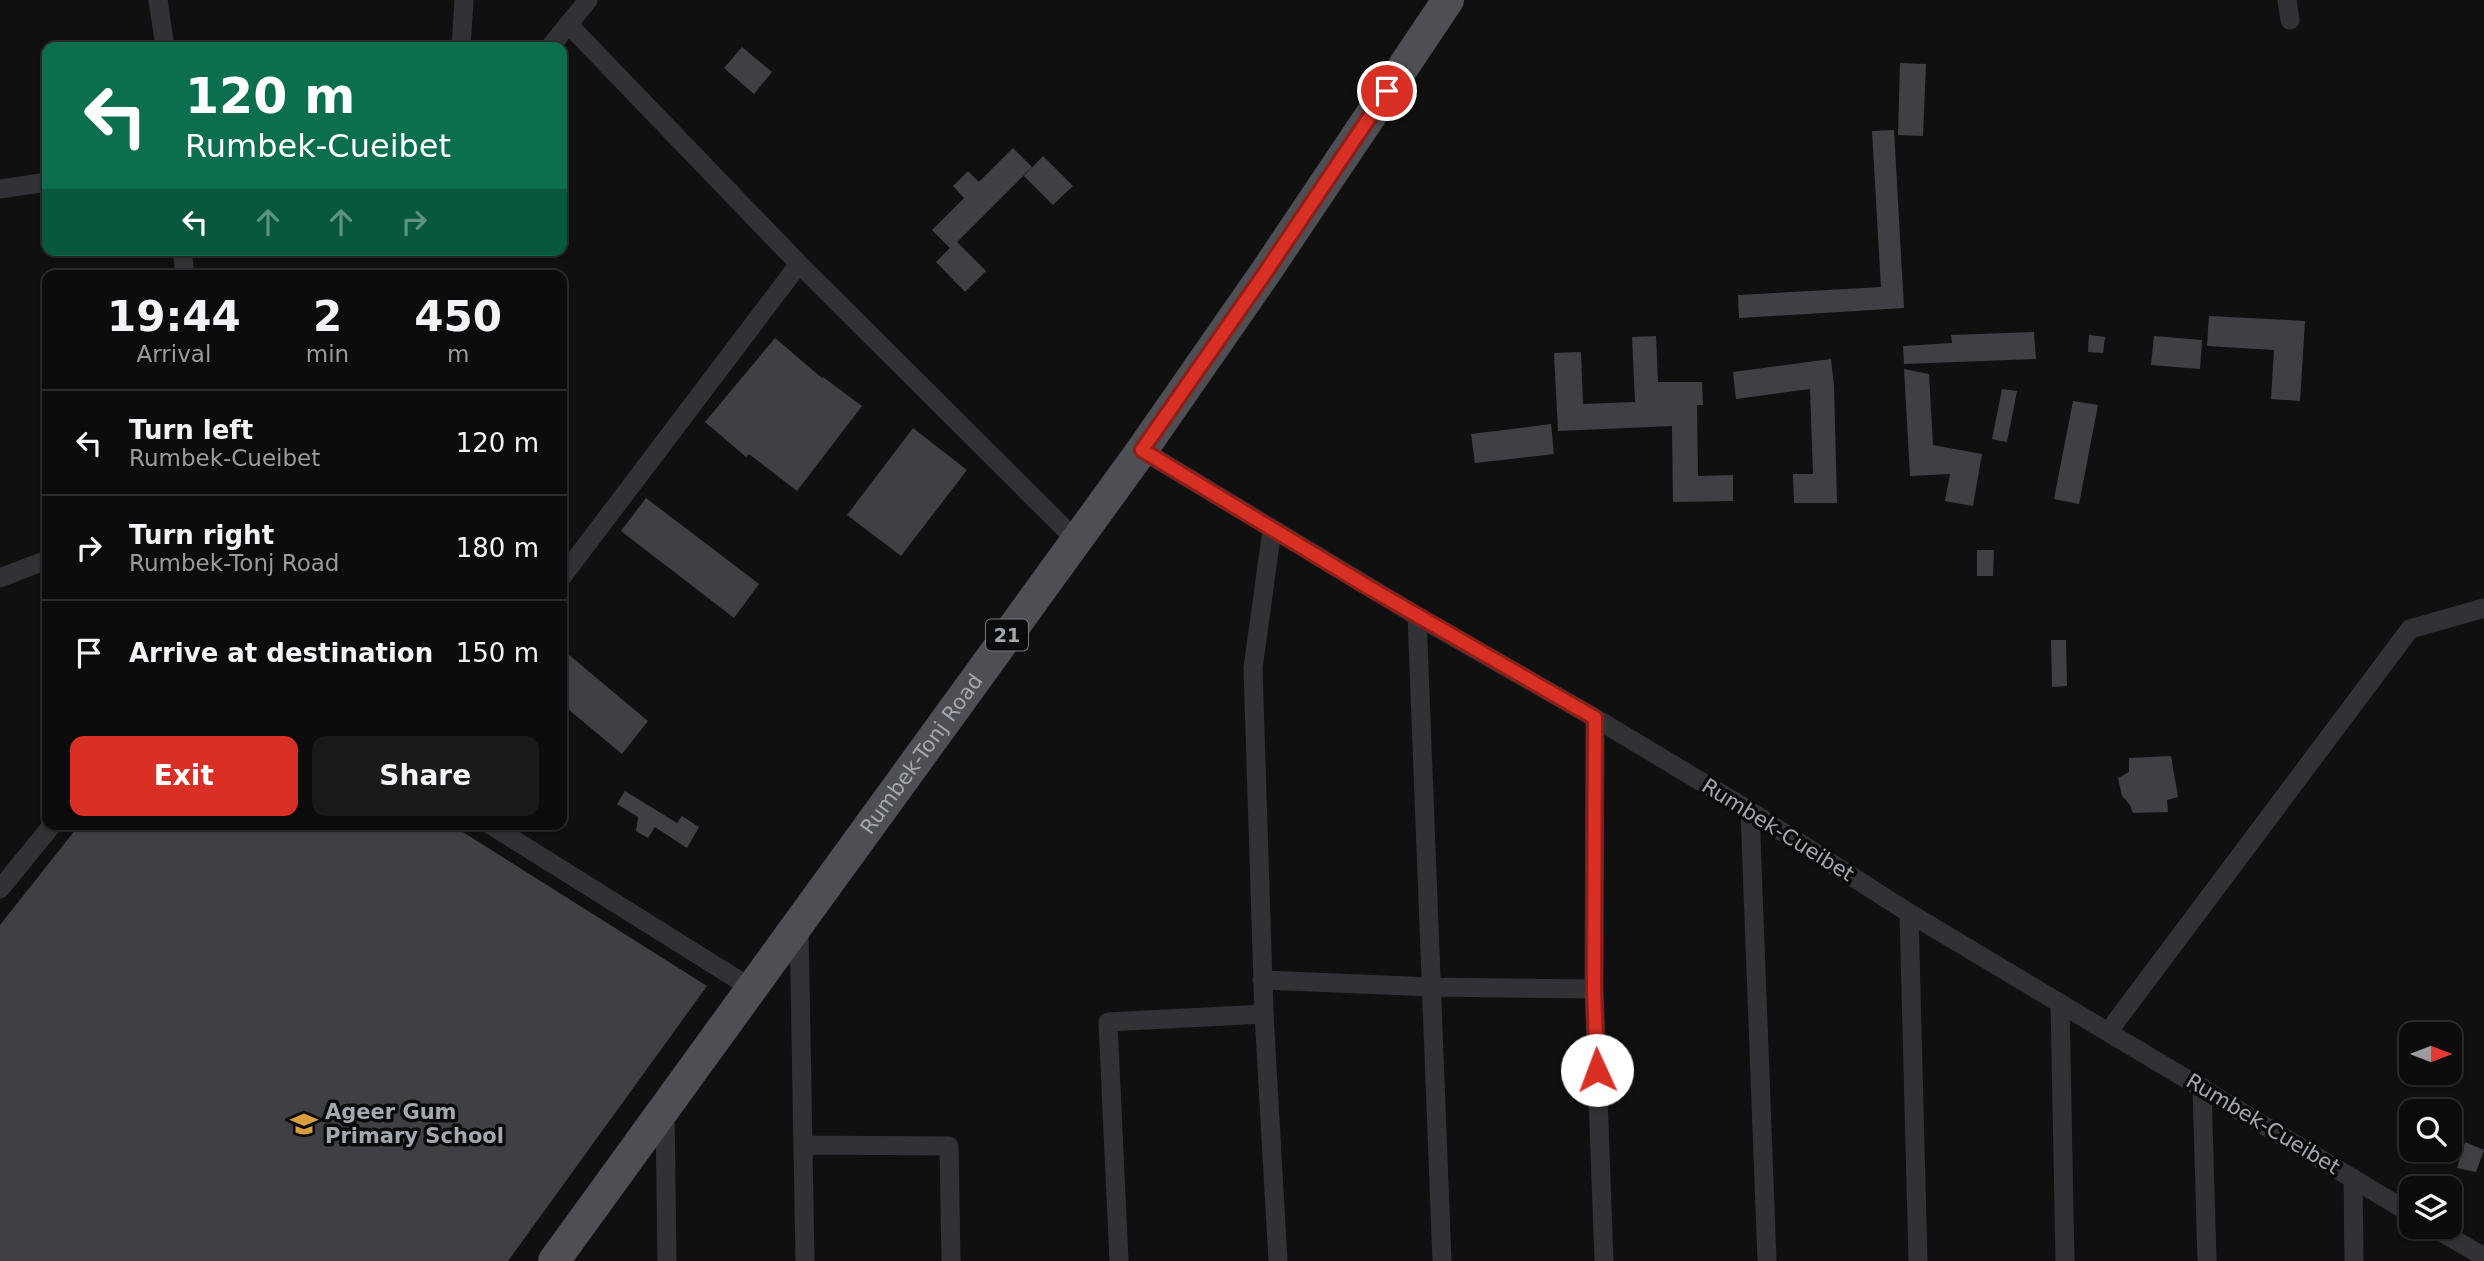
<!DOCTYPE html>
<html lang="en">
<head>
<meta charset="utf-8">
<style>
	:root { --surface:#0c0c0d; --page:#1a1a1b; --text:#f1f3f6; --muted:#9a9b9d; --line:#2c2c2e; --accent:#d93025 }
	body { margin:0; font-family:"DejaVu Sans",sans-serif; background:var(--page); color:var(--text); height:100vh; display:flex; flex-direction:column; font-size:26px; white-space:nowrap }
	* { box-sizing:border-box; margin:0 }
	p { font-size:23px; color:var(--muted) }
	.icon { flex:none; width:38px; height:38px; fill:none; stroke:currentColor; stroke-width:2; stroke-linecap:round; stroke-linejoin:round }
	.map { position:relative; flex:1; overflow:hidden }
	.side { position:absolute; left:42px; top:270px; width:525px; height:560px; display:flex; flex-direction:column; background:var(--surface); border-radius:14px; box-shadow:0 2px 5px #0004,0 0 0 2px var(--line) }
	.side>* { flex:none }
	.hud { position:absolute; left:42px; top:42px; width:525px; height:214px; border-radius:14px; box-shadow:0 2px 5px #0004,0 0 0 2px var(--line); background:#0b6e4f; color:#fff; overflow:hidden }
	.needle { width:46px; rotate:90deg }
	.fabs { position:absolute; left:2399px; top:1022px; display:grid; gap:14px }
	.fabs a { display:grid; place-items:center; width:63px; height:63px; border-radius:14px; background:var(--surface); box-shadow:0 2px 5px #0004,0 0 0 2px var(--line); font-size:35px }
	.pin { position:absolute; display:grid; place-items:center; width:60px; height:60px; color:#fff; margin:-30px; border:4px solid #fff; border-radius:50%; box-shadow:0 2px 7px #0007 }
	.me { position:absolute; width:77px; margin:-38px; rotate:358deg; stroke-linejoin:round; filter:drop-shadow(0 0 5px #0008) }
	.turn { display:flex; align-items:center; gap:24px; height:147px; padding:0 28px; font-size:32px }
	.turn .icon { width:91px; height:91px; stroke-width:2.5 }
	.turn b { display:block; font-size:49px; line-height:60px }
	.lanes { display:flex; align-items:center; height:66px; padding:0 28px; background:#0003; justify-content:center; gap:35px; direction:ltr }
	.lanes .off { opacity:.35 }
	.eta { display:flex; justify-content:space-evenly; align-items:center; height:119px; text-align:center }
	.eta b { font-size:42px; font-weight:700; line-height:49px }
	.primary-button { display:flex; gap:14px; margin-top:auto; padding:14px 28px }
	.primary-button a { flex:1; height:80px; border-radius:14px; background:var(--accent); color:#fff; font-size:28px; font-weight:700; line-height:80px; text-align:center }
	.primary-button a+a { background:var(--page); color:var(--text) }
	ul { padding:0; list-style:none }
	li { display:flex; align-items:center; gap:21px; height:105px; padding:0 28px; border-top:2px solid var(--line) }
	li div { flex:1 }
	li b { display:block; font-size:26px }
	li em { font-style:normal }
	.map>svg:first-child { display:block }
	.building { fill:#3f4044 }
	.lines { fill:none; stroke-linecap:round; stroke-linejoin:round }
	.minor { stroke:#313235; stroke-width:19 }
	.primary { stroke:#4e4f54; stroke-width:32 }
	.route-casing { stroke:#8d1f18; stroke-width:18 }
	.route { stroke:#d93025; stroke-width:12 }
	.labels { text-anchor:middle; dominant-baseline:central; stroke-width:7; stroke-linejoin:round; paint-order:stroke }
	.shield { fill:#0b0b0c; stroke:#75787f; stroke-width:2 }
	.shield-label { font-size:19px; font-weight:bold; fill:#a3a7b0 }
	.street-label { font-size:21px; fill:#a3a7b0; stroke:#0b0b0c }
	.poi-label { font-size:21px; font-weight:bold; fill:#a3a7b0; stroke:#0b0b0c; text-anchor:start }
</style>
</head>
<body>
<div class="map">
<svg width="2484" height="1261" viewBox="0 0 2484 1261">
	<rect width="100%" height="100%" fill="#101011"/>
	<path class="building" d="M742,47l30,25 -18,22 -30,-26z
		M1900,63l26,1 -3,72 -25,-1z
		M1894,130l10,178 -165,10 -1,-23 143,-8 -9,-156z
		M1013,148l19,19 -75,75 29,29 -21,21 -29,-30 14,-14 -18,-18 32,-32 -11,-12 15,-15 11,11z
		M1043,156l30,30 -20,19 -29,-29z
		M2209,316l96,5 -5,80 -29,-2 3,-49 -67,-4z
		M2034,332l2,27 -132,5 -1,-18 49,-3 -1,-8z
		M2089,335l16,2 -2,16 -15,-1z
		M1656,336l2,46h44l1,23h-6l1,71 35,-1v26l-60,1 -1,-76 -114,5 -4,-78 27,-1 2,52 52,-2 -3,-65z
		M2154,336l48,4 -2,29 -49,-4z
		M775,338l47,40 1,-1 39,29 -65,85 -48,-37 -3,3 -41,-35z
		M1831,359l3,27 3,117h-43l-1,-29h20l-3,-85 -74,10 -3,-27z
		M1904,369l25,5 4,71 49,9 -9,52 -28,-5 5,-27 -40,2z
		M2002,389l15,2 -10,51 -15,-3z
		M2073,401l25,4 -19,99 -25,-5z
		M1551,424l3,30 -79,9 -4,-29z
		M913,428l54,42 -66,86 -54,-41z
		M646,498l113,86 -25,34 -113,-87z
		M1977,550h17l-1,26h-16z
		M2051,640h15l1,46 -15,1z
		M562,649l86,72 -26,33 -60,-50z
		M2171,756l7,41 -11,3 1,12 -35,1 -3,-8 -8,-9 -4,-18 11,-6v-14z
		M625,791l52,32 5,-7 17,11 -12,21 -32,-21 -7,11 -12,-7 2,-14 -21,-13z
		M80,824h370l257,162 -199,275h-508v-336z
		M2465,1142l19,8 -8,22 -19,-4z"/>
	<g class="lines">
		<path class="minor" d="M158,0l7,47
			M2287,0l3,20
			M568,24l231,240 277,276
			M461,47l3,-47
			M550,47l38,-47
			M0,189l47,-7
			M182,250l3,25
			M1142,450l275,166 178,102 155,93 159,102 503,301
			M1272,530l-19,138 11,346 14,247
			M562,577l237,-313
			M0,578l47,-18
			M1417,616l25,645
			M1595,718l-1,271 10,272
			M1750,811l17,450
			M489,824l262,164
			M0,889l53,-65
			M1909,913l9,348
			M799,923l6,338
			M1262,980l170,7 162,2
			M2060,1003l5,258
			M2108,1032l302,-403 74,-21
			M2202,1087l5,174
			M665,1108l2,153
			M803,1145l146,1 2,115
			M2353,1178l1,83
			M2433,1227l51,30
			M1119,1261l-11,-239 156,-8"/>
		<path class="primary" id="s1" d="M554,1261l588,-811 123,-177 183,-273"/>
	</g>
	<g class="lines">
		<defs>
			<path id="route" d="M1387,91l-122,182 -123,177 226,137 227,131 -1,271 3,81"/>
		</defs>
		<use href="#route" class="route-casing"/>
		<use href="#route" class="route"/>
	</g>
	<defs>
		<symbol id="school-bare" viewBox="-9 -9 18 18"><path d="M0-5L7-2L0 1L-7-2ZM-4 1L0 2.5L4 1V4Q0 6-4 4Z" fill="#d99f3f" stroke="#0b0b0c" stroke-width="2.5" paint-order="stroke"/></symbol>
	</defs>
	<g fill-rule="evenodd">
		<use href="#school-bare" x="285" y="1105" width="38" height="38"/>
	</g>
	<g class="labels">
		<rect class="shield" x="986" y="619.5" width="42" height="31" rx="5"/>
		<g class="shield-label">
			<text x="1007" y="635">21</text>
		</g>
		<g class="street-label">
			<text stroke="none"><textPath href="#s1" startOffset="626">Rumbek-Tonj Road</textPath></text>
			<text transform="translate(1778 830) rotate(32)">Rumbek-Cueibet</text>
			<text transform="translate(2263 1124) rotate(31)">Rumbek-Cueibet</text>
		</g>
		<g class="poi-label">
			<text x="325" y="1112">Ageer Gum<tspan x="325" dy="24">Primary School</tspan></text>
		</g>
	</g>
</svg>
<div class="fabs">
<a><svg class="needle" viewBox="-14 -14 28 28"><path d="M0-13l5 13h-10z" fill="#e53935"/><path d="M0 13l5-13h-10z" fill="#9a9b9d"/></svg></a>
<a><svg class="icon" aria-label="search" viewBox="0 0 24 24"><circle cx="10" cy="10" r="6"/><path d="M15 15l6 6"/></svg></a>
<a><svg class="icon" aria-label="layers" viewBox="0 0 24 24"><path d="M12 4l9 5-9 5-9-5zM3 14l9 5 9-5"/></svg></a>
</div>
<div class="pin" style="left:1387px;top:91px;background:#d93025"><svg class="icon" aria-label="arrive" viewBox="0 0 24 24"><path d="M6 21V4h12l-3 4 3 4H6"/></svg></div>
<svg class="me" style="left:1597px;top:1070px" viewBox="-20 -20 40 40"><circle r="19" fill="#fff"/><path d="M0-13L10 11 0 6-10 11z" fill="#d93025"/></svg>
<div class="hud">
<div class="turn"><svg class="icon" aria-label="left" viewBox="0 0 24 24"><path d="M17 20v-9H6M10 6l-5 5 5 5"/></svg><div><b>120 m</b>Rumbek-Cueibet</div></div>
<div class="lanes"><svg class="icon" aria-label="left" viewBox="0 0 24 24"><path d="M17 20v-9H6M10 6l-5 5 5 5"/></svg><svg class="icon off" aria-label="ahead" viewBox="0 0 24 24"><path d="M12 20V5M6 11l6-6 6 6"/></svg><svg class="icon off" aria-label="ahead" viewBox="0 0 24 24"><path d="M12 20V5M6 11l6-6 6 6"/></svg><svg class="icon off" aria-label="right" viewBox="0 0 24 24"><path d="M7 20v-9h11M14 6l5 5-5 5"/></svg></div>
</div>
<section class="side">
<div class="eta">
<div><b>19:44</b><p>Arrival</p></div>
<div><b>2</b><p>min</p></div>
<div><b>450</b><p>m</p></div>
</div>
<ul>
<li><svg class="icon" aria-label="left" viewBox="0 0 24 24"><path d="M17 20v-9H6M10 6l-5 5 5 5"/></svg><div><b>Turn left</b><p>Rumbek-Cueibet</p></div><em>120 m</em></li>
<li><svg class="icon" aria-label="right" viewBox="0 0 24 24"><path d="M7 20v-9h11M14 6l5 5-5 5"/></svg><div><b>Turn right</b><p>Rumbek-Tonj Road</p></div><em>180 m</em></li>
<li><svg class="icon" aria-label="arrive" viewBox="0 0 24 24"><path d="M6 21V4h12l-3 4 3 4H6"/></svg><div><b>Arrive at destination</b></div><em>150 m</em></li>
</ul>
<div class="primary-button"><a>Exit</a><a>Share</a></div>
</section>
</div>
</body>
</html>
